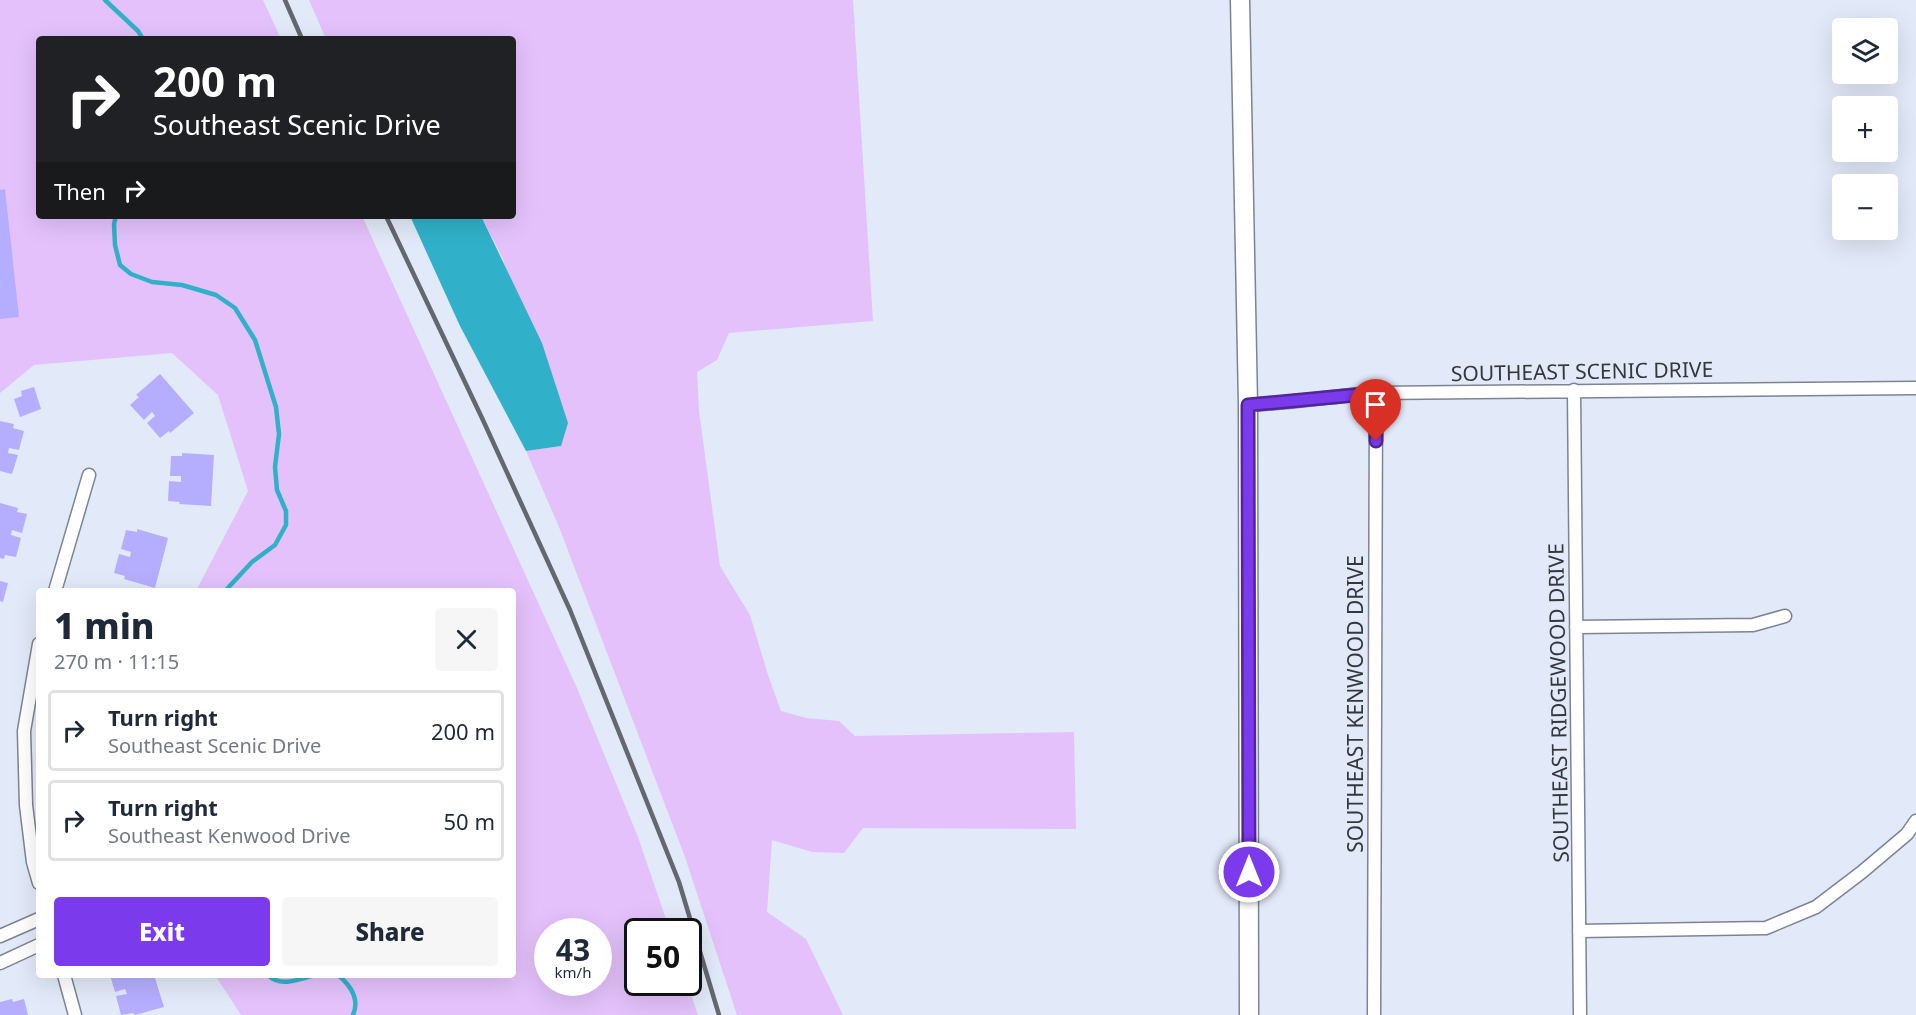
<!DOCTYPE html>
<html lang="en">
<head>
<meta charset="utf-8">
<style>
	:root { --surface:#fff; --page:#f6f6f7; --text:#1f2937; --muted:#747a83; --line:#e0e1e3; --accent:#7c3aed }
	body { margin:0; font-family:"Noto Sans",sans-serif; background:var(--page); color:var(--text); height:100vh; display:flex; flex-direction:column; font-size:22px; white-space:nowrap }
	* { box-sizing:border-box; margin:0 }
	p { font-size:20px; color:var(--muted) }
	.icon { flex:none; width:33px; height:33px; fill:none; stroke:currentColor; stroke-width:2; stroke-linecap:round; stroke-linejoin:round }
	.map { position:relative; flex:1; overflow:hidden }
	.panel { position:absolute; left:36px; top:588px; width:480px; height:390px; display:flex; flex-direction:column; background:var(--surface); border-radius:6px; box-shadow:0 6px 24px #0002 }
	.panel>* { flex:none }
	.banner { position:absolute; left:36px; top:36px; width:480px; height:183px; border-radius:6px; box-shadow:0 6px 24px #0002; background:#202124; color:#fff; overflow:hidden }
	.fabs { position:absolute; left:1832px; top:18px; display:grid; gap:12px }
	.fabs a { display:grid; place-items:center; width:66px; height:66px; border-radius:6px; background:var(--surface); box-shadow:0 6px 24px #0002; font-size:30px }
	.speed { position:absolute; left:534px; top:918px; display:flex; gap:12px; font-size:30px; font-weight:700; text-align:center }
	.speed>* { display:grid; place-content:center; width:78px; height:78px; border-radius:50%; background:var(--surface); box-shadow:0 6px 24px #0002; line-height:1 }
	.speed small { font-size:15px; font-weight:400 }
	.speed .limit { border:3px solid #111; border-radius:9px; background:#fff; color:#111 }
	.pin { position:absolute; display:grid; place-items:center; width:51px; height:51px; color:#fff; margin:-62px -26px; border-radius:50% 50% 50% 0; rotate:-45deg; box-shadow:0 0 6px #0007 }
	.pin .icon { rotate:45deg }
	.me { position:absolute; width:66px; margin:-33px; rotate:0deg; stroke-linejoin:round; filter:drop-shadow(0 0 4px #0008) }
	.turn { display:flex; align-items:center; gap:21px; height:126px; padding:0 18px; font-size:27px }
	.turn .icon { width:78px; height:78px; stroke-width:2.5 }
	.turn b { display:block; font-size:42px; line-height:51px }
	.then { display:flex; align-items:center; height:57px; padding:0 18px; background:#0003; gap:12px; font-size:22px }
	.round { display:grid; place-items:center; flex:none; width:63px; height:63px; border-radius:6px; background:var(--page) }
	.overview { display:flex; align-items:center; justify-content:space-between; height:102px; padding:0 18px }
	h1 { font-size:36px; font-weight:800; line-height:45px }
	.cta { display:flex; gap:12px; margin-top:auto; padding:12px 18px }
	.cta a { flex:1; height:69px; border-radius:6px; background:var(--accent); color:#fff; font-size:24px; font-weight:800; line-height:69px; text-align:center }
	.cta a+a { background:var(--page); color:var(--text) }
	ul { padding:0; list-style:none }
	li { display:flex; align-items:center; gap:18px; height:81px; margin:0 12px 9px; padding:0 6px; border:3px solid var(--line); border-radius:6px }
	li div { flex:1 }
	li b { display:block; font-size:22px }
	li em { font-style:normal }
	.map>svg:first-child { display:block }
	.green { fill:#e4c1fb; fill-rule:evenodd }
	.water { fill:#30b1c9 }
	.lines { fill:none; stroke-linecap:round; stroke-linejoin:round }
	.stream { stroke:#30b1c9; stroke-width:4.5 }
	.building { fill:#b5aefe }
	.minor-casing { stroke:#7d8491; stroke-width:15 }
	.secondary-casing { stroke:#7d8491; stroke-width:21 }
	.minor { stroke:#fff; stroke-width:12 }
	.secondary { stroke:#fff; stroke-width:18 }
	.rail { stroke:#63676e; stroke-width:4.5 }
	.route-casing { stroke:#51269a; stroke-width:15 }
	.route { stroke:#7c3aed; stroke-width:10 }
	.labels { text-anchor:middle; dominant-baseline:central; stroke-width:4.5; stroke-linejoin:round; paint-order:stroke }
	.street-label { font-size:21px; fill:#34373c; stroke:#e2e9f8 }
</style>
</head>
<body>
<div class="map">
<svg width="1916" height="1015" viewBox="0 0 1916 1015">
	<rect width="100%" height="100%" fill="#e2e9f8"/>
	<path class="green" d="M0,0h263l18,39h-242v177h323l215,472 61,149 32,94 -32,1v50l49,1 11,32h-457l-26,-40h298v-384h-317l52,-100 -30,-96 -46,-42 -138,12 -34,28zM548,932h50v50h-50z
		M309,0h544l20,321 -144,12 -12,27 -20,12 2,39 21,155 30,49 18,60 13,36 25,7 33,3 16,15 219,-4 2,97 -213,-1 -19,25 -32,-1 -40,-12 -5,72 39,27 37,76h-106l-52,-158 -126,-330 -33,-76 34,-5 -57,-187 -22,-43h32v-177h-187z"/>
	<path class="water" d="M410,216h71l61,127 26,80 -7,23 -35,5 -66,-125z"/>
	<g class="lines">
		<path class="stream" d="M105,0l33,31 5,8
			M116,216l-2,8 1,21 5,20 11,9 21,8 30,3 34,10 19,13 20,32 21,67 3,27 -4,33 2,23 9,21v14l-11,20 -23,17 -27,29
			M268,975c12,13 33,4 47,0
			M338,975c12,10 22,24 15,40"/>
	</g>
	<path class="building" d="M5,189l14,128 -19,2v-129z
		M160,374l34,39 -24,20 -1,-2 -9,7 -13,-15 8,-7 -3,-4 -8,8 -14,-15 9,-8 -3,-2z
		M34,387l7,22 -21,8 -6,-18 8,-3 -1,-5z
		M0,421l14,3 -1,4 11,3 -5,19 -10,-2 -1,5 10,2 -6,19 -12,-3z
		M182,453l32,2 -3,51 -32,-2 1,-2 -12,-1 1,-20 12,1v-6h-11l1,-20h11z
		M0,503l18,5 -1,4 10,2 -5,19 -10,-3 -1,5 10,3 -5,19 -11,-2 -1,4 -4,-1z
		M137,529l31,9 -13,50 -31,-9 1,-3 -11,-3 5,-19 11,3 1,-5 -10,-3 5,-19 11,2z
		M0,581l8,2 -5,19 -3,-1z
		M110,975h44l10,32 -29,8 -2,-2 -12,2 -5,-19 11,-2 -2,-5 -10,3z
		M12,999l1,3 11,-3 4,16h-28v-13z"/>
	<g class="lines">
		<defs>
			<path id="minor" d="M1574,390l6,625
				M1248,405c43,-2 85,-9 128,-12l540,-5
				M55,591l34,-116
				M1576,627l177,-2 32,-9
				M39,644l-15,87 2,74 7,57 6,21
				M1579,931l187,-3 50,-21 46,-35 45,-38 9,-13
				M0,936l39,-17
				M0,963l39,-18
				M64,975l11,40
				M1374,1015l2,-622"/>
			<path id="secondary" d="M1240,0l8,405 1,610"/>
		</defs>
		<use href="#minor" class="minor-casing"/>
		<use href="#secondary" class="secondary-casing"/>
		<use href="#minor" class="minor"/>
		<use href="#secondary" class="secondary"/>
		<path class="rail" d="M285,0l17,39
			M386,216l96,202 88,192 109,272 40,133"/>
	</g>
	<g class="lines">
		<defs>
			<path id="route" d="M1249,872l-1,-467 128,-12v48"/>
		</defs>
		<use href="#route" class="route-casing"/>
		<use href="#route" class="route"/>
	</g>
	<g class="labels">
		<g class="street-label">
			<text transform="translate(1582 371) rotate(-1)">SOUTHEAST SCENIC DRIVE</text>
			<text transform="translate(1558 703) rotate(-91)">SOUTHEAST RIDGEWOOD DRIVE</text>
			<text transform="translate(1355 704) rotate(-90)">SOUTHEAST KENWOOD DRIVE</text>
		</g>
	</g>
</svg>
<div class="fabs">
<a><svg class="icon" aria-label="layers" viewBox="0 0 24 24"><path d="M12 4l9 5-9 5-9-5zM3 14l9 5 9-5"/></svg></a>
<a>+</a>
<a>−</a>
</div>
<div class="speed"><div>43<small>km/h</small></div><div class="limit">50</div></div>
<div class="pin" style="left:1376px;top:441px;background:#d93025"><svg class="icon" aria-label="arrive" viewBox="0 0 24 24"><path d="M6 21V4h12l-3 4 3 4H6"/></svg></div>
<svg class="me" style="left:1249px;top:872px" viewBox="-20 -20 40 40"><circle r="17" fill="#7c3aed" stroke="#fff" stroke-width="3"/><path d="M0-11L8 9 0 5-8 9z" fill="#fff"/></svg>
<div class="banner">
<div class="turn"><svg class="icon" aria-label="right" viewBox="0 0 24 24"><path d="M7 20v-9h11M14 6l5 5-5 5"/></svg><div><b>200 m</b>Southeast Scenic Drive</div></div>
<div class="then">Then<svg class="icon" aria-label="right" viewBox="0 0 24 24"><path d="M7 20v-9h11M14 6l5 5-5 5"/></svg></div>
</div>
<section class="panel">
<div class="overview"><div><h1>1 min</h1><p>270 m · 11:15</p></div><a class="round"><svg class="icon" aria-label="close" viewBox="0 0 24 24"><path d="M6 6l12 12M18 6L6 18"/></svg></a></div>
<ul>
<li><svg class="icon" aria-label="right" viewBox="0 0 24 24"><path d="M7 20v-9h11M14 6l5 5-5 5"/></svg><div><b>Turn right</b><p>Southeast Scenic Drive</p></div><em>200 m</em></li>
<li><svg class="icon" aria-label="right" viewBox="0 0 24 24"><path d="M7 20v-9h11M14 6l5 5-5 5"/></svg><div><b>Turn right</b><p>Southeast Kenwood Drive</p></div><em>50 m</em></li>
</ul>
<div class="cta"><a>Exit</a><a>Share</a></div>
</section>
</div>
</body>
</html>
